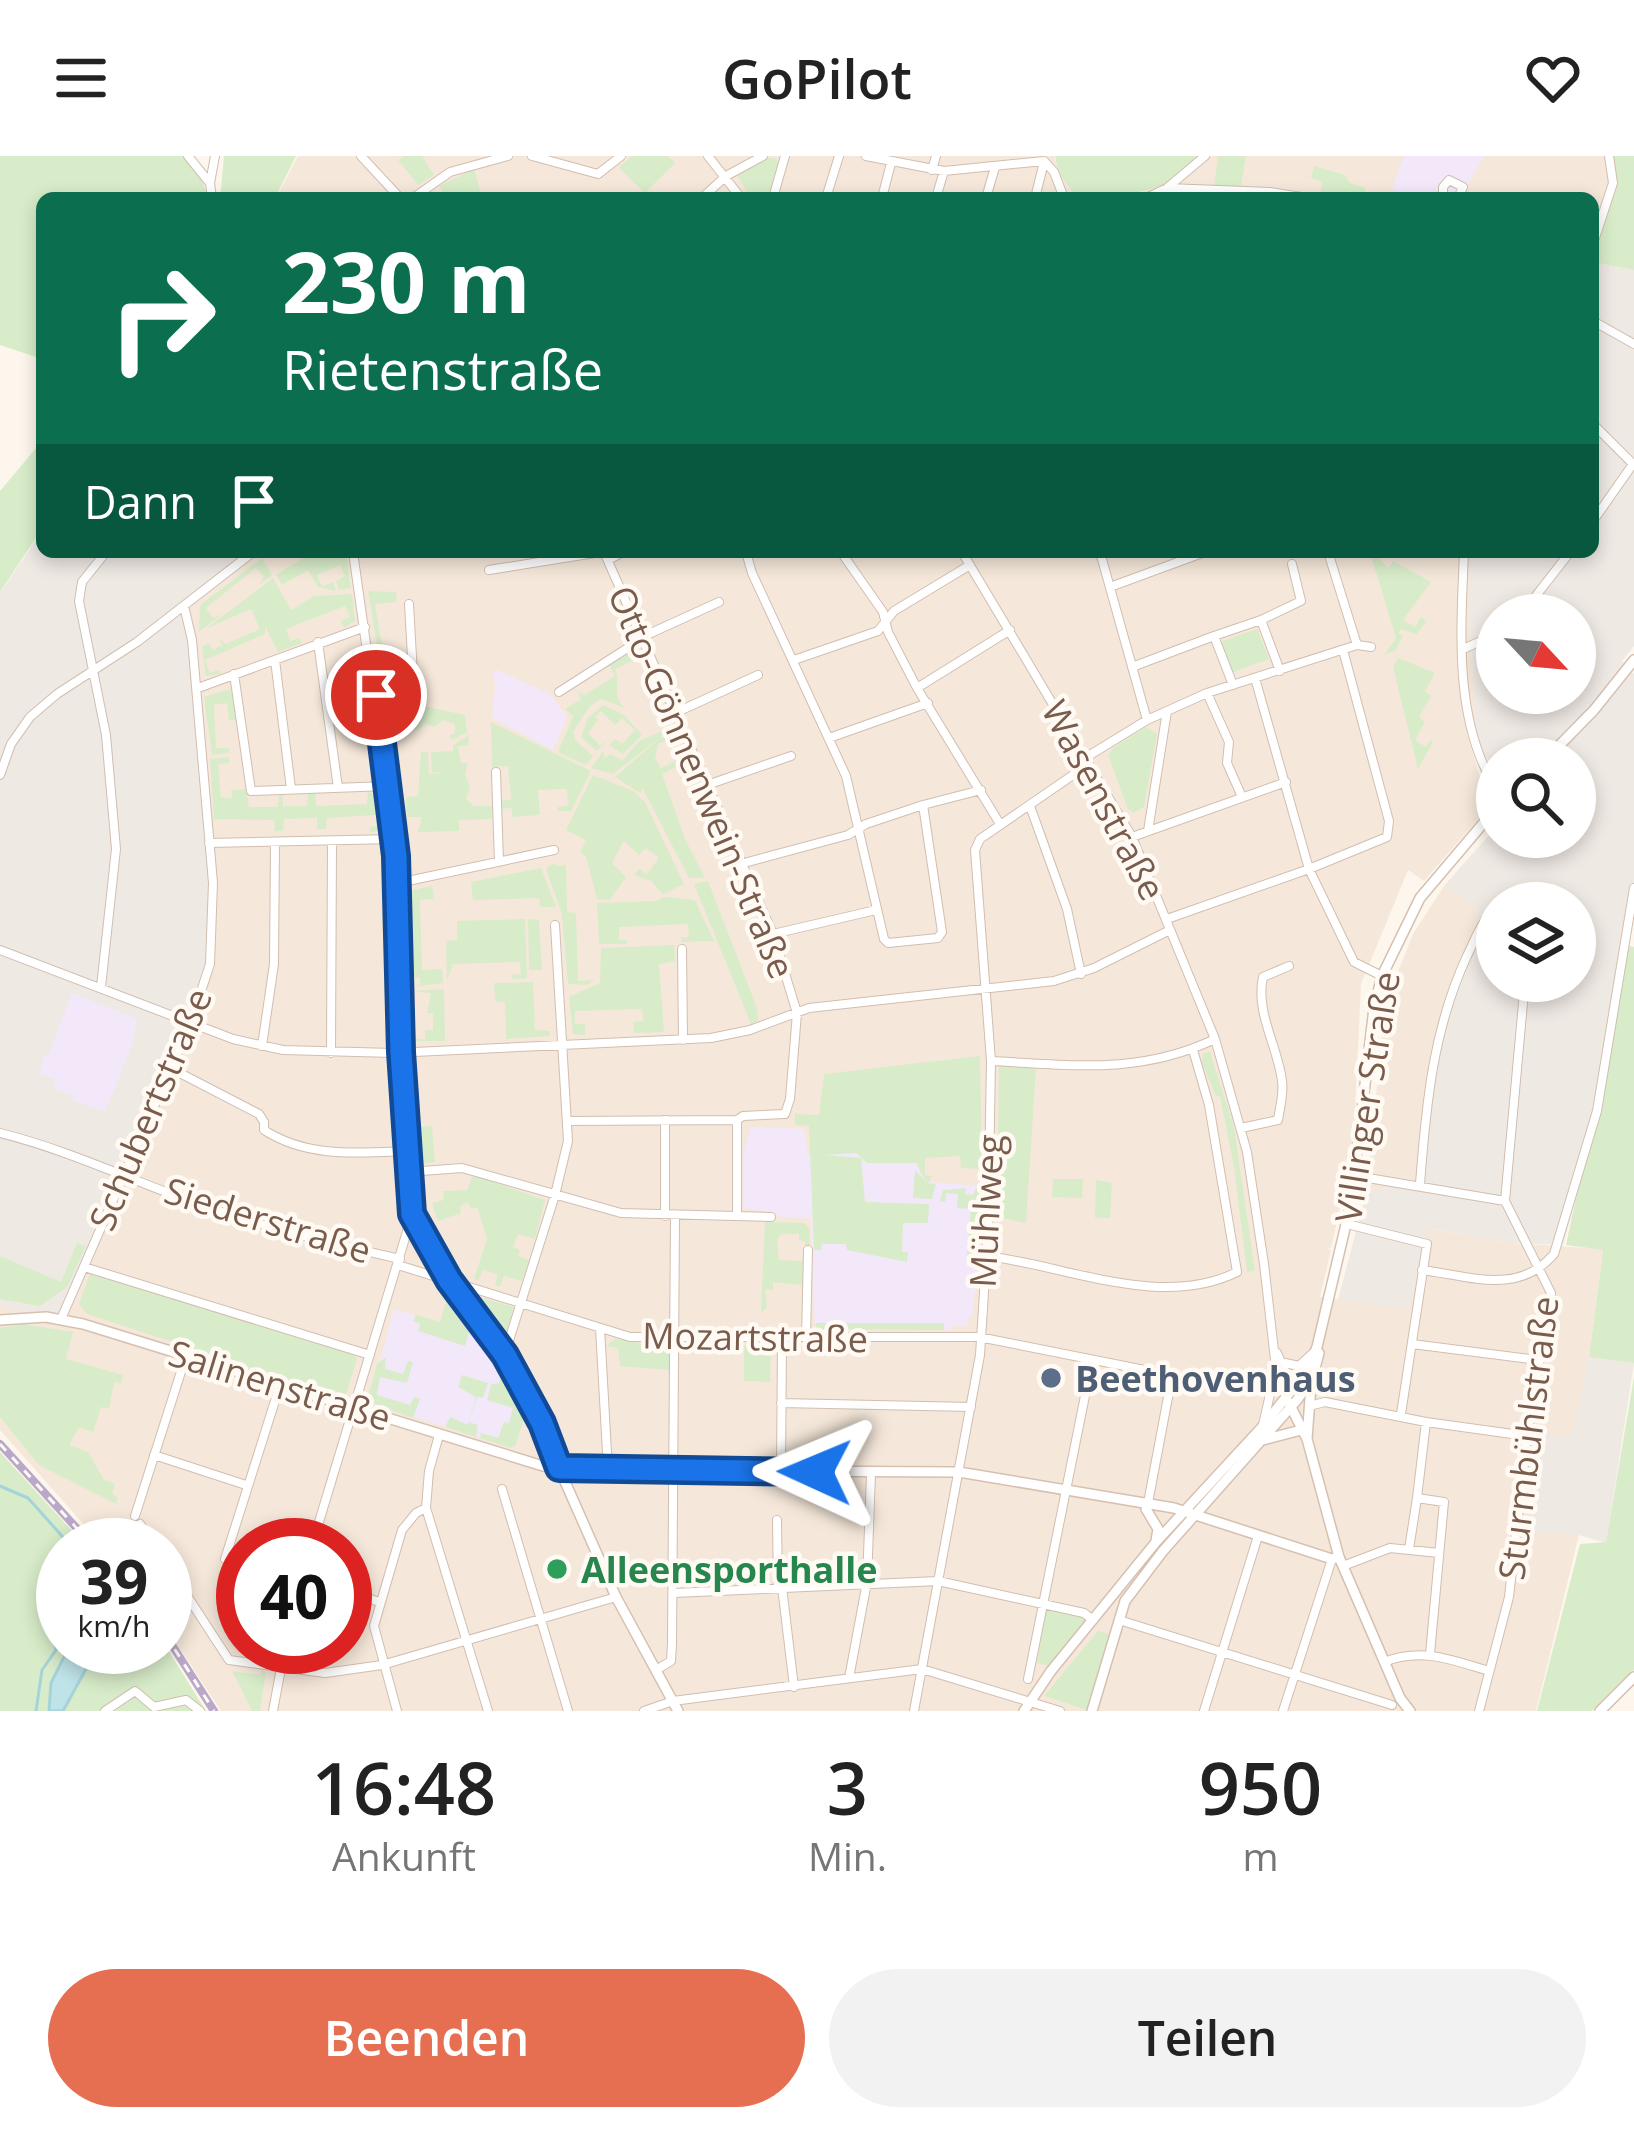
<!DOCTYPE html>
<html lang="de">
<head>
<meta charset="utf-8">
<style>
	:root { --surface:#fff; --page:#f2f2f2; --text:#222; --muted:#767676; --accent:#e76f51 }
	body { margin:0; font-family:"Open Sans",sans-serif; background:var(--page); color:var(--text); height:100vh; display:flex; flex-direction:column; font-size:45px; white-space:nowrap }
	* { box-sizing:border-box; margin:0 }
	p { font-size:39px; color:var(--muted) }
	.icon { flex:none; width:66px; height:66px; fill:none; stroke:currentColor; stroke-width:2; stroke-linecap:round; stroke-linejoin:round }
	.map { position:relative; height:1555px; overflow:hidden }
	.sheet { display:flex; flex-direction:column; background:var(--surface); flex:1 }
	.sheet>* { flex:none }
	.guide { position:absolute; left:36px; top:36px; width:1563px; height:366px; border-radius:18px; box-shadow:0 6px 18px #0003; background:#0b6e4f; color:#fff; overflow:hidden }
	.needle { width:78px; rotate:116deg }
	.fabs { position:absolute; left:1476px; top:438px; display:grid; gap:24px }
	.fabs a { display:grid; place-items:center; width:120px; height:120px; border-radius:50%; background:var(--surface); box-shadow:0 6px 18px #0003; font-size:60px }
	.speed { position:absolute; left:36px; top:1362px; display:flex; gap:24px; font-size:60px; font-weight:700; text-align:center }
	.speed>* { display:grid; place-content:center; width:156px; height:156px; border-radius:50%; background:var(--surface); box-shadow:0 6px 18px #0003; line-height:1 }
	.speed small { font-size:30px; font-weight:400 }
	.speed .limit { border:18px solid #d22; background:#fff; color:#111 }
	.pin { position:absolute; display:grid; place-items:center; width:102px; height:102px; color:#fff; margin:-51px; border:6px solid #fff; border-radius:50%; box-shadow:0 3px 12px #0007 }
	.me { position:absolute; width:132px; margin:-66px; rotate:271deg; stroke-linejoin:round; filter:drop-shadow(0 0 9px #0008) }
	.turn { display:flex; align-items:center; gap:42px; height:252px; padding:0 48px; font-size:54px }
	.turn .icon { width:156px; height:156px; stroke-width:2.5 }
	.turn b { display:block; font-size:84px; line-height:102px }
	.then { display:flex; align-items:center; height:114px; padding:0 48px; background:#0003; gap:24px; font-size:45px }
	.eta { display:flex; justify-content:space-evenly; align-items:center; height:204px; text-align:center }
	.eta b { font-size:72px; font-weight:600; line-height:84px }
	.primary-button { display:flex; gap:24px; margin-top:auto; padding:24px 48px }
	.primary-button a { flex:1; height:138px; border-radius:72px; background:var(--accent); color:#fff; font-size:48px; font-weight:600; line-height:138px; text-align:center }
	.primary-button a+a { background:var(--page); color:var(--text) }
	header { display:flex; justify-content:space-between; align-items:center; height:156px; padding:0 48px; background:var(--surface); font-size:54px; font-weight:600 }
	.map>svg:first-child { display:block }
	.residential { fill:#f5e8da; fill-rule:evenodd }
	.industrial { fill:#efe9e4; fill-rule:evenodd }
	.education { fill:#f3e8fa }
	.green { fill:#d8ecc9 }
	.water { fill:#bfe3e8; stroke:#a5d3da; stroke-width:3 }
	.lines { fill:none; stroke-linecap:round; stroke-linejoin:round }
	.stream { stroke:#a5d3da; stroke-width:3 }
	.street-casing { stroke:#d1beb0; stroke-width:10 }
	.secondary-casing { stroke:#d6c0b0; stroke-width:12 }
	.street { stroke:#fff; stroke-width:8 }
	.secondary { stroke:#fff; stroke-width:9 }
	.rail-casing { stroke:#b9a8c9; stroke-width:8 }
	.rail { stroke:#fffaf3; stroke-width:3; stroke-dasharray:9; stroke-linecap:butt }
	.route-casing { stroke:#114b97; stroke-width:30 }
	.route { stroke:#1a73e8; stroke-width:21 }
	.service-dot { fill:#5c6f8a; stroke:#fffaf3; stroke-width:4.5 }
	.leisure-dot { fill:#2e9e5b; stroke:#fffaf3; stroke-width:4.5 }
	.labels { text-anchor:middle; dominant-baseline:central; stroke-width:9; stroke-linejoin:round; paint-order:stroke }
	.street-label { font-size:36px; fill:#7a5c4d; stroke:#fffaf3 }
	.service-label { font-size:36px; font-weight:bold; fill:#4e5e75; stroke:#fffaf3; text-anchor:start }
	.leisure-label { font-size:36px; font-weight:bold; fill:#27864d; stroke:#fffaf3; text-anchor:start }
</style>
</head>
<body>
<header><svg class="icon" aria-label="menu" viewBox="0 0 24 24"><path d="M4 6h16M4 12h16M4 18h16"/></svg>GoPilot<svg class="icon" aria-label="heart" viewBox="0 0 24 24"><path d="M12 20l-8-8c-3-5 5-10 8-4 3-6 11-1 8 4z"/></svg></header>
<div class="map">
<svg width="1634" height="1555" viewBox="0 0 1634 1555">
	<rect width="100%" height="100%" fill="#fdf6ec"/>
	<path class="residential" d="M298,0h756l5,16 18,26h-801z
		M1203,0h409l5,27 -24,75v-60h-470l42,-13z
		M253,396h1217v72l6,105 -9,5 21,69 -2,7 -62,71 -16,-11 -47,114 -8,167 -22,97 -4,1 4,1 -11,47 93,12 13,-81 85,15 92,6 -14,108 -18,80 -36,-3 -11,97 55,4 -43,176h-1315l-56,-85v-81h-63l-102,-115v-124l61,13 123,-713zM243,1389h102v102h-102z
		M1444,730l31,22 7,15 -62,254 -8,10 -45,2 15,-155 10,-47 21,-53z"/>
	<path class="industrial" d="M1593,106l41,8v376l-12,15 12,13v242l-37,205 -34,124 -52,-2 -84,-15 -14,81 -75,-9 29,-111 45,-2 8,-10 15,-135 47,-118 -7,-16 -31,-22 53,-60v11h78v-78h-78v14l-14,-21 -7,-23 -6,-105v-72h123zM1497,459h78v78h-78zM1497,747h78v78h-78z
		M42,375v21h211l-69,54 8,34 21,243 -3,81 -19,58 -130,297 -61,-13v-713z
		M1589,1201l45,6 -28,180 -27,-8 -55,-3 11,-99 36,3z"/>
	<path class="education" d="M1404,0h80l-24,42h-45l-23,-9z
		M497,514l53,24 17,23 -14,33 -61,-32 3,-31 -2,-16z
		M72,837l65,26 -5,26 -27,67 -33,-12 1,-4 -20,-8 3,-8 -16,-6 4,-19 4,1z
		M751,971l53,2 4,26 111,-4 1,23 8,8 53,4 -4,87 -5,44h-4l-1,9h-15l-1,4 -136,-1 -4,-111 -31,-1 -6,-5 -30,-4v-57z
		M450,1140l43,61 32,59 -14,31 -142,-44 25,-94 45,13z"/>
	<path class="green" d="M0,0h183l18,20 7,22h-166v161l-42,-14z
		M224,0h72l-21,42h-55z
		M404,0h18l12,19 -16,10 -20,-25z
		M631,0h37l7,7 -30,30 -26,-25z
		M1055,0h150c-32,36 -83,42 -128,42l-19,-26z
		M1218,0h28l-5,31 -27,-1z
		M1612,0h22v114l-41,-8 24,-79z
		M767,2h7l6,6 -10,34h-20l-13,-23z
		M1314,10l31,9 5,8 16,5 -2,5 -16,-2 -6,7 -22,-1 2,-15 -11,-4z
		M474,13l8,29h-35l-8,-12z
		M42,285v88l-42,63v-101z
		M312,396h34l5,36 -12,2 -3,-9 9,-5 -5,-11 -23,10 5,11 11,-4 3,9 -18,-4 -10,-17 -26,15 -6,-10z
		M1376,400l13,12 4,-7 38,21 -28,38 12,7 6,-10 5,4 -9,13 -16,-5 -3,4 5,3 -8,15 -11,4 12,-17 -24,-79z
		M262,402l10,17 -13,10 5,-8 -8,-9 -50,40 7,10 9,-4 -23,18 1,-27z
		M273,422l18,32 23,-14 38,-2 3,27 -11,7 -3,-7 9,-4 -5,-11 -59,23 4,12 9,-3 3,5 -24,9 -13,-26v8l-60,26 5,13 9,-3 2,4 -15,2 -4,-30 7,-3 4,7 9,-5 -3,-7 7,6 34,-15 -9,-20 -44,19z
		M368,435l28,1 1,10 -22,2 13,76 -5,1z
		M1257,473l12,30 -38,14 -11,-31z
		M637,493l8,13 -7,-4 -23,11c6,14 -4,27 10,39l-24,-9 -11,7 -17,26 3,9 17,15 -7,9 -28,-13 15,-36 -8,-7 16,-10 -3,-8 6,4 31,-19 -6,-11z
		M1398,502l37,15 -10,18 6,5 -12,21 6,5 -10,18 11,7 4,-7 3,2 -15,27 -25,-102z
		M231,533l6,32 -8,-1 -2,-17 -13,2 2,43h13v5l-17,2 -8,-58z
		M390,543l75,16 2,17 -15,8 -3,-4 6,-3v-9l-13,-4 -7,7 -11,-3 -4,5 -25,2 6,38h-5l-12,-64z
		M603,549l21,10 18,20 -19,19 -14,-9 6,-6 7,5 13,-14 -13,-12 -7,7 -14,-14 -6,6 3,3 -10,13 12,13 9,-8 -12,13 -16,-14 7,-19z
		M491,566l100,49 -20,40h-14l1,-4 10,-1 -1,-17 -29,1 2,25 -28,2v-9l-12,1v-8l11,-1 -3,-34 -16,1z
		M675,570l-62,48 -22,-6 12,-17 2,7 5,-4 13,6 16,-19z
		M1146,571l11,7 -13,73 -10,6 -6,-4 -20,-54 5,-7z
		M677,574l4,11 -4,1 -3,-5 -16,7 -3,15 6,9 22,-11 1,-11 6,14 -28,14 24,67 19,37h-16l-46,-89 -3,4 -25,-16 45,-39z
		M469,579l-1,10 -10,1 3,17h7l-3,11 5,13 -4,12 8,7h18l1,13 -34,1v11l-41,1 4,-15h-15l-1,-20 12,-1 3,-44h7l1,22 15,-1 -12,-1 -1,-20 22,-1v-6z
		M229,601v6l-11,1 3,34h11l-1,-8 15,-1 3,18h29l1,-13h4v12h24l1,-13h7l1,13 51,-2 1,-12 13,4 2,33 -13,4v-6l7,-1 -1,-11 -49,3 -1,11h-9v-11l-33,1 -1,11 -8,2 -1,-12 -60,-1 -4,-60z
		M593,619l40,16 12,11 39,82 -21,10 -12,-13 -17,-6 5,-6 8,5 12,-16 -13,-10 -7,7 -15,-14 -12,22 14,14 -16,23 -13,-1 -11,-43 -6,-4 6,-12 -20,-10z
		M555,707l1,3 10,-1 1,47 9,1 2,68 16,-1 -7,5 -19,-1 -6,-70 -15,-42v-5z
		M541,712l15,39h-16l-1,-9 -66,2 -2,-18z
		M708,725l49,127 1,13 -7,3 -57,-140z
		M432,730l2,13 -14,1 2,70 20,-1 1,14 -31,4 8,-2v-7l-9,-1 -4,-80 5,-7z
		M664,741l31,3 19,41 -33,1v-5h8l-1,-13 -69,3v13h8v4h-28l-2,-41 60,-2z
		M525,763l2,59 -15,1v-4l9,-1 -1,-12 -67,2 -6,17 -1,-40 11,-1v-19z
		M528,763l11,1 3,50h-13z
		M674,789l1,16 -16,3 5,68 -30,1 -1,-11 10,-1 -1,-12 -67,2v13h10v11l-12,-1 -4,-37 31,-14 1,-35z
		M1629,790l5,1v416l-45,-6 14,-107 -37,-5z
		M533,826l2,48 15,1v5l-44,3 -1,-37 -10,-1 -1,-18z
		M444,833l1,52h-31l-3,-3v-11l2,11 12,2v-10h8v-17h-6l4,-20 -20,-2z
		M1210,896l24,75 21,144 -8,1 -13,-105 -14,-71h-4l-14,-33 1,-10z
		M980,900l2,113 -21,-1 -1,-12 -35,2v17l7,1 -4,7 8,1 -4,15 -19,-1 2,-28 11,11 -10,-18h-49l-11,-10 -31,2 36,3 4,44 64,2 -1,19h-25l-1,29h6l-1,10 -60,-12 -1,-6h-24l-1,6h-7l-5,-124 -14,-1v-11l24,1 5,-41z
		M999,910l37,1 -10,156 -29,-6z
		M432,970l3,36 -13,2 -6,-7 -3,-30z
		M473,1019l72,25 -10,39 -17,-5 -5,13 7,3 -2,6 11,4 -7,21 -18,-5 -4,11 -5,-2 3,-11 -15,-4 -4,10 -5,-1 13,-40 -10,-32 -6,2 -3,-7 -8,4 1,7 -23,8 -6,-18 12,-3 -1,-9 24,-1z
		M1053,1023h30l-1,19 -30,-1z
		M1096,1024l16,3 -2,35h-15z
		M966,1032l-1,6 8,1 3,-7 5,2 -4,76 -3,-9 -7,-2 4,-46 -14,-1 1,-14 -12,-1 -1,9 -5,-1 3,-11z
		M765,1066l40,1 4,5 1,20 -5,-1v-6l-6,-1v-6h-17l-5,5 2,21 24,1 -1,24 -29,-3v8l-8,-1 2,19 -6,5z
		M77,1087l9,3 -19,41 -27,19 -40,-7v-43l61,26z
		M90,1117l263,81 4,5 -11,35 -60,-15 -199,-65 -8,-10z
		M450,1141v10l19,25 -4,14 -47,-15 2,-7 -7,-3 3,-6 24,7 6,-21 -4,-2z
		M482,1142l32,9 -9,30 -27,-34z
		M816,1167h128v7l-129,-1z
		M23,1168l50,8 -7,27 57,16 -2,8 -7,-1 -5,27 -8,-2 -8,25 -14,-5 -10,18 19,7 16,28 11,4 -3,10 6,4 -2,6 -77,-39 -39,-48v-89z
		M615,1183l54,9v22l-49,-4 -2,-18 -12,-2z
		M744,1190l27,3 -1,33 -26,-1z
		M386,1201l-1,12 18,5 5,-13 5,1 -6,21 -27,-6 -3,18 33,10 4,-8 6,2 -7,19 -46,-17 10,-37z
		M462,1219l26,8 -5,15 -6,-1 -8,25 9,3 -2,12 -31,-10 5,-10 18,8 8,-28 -18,-10z
		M1634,1221v293l-42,41h-55l43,-167 26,-2z
		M501,1222l6,3 18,35 -10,30 -4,2 -31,-10 1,-5 17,5 6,-16 5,1 4,-15 -26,-8 4,-16 8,-1z
		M0,1296l85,93h-22v102l102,-2 41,66h-206z
		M1046,1453l41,9 -38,48 -12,-3z
		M1098,1475l11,3 -22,76 -43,-14z
		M232,1515l28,4 2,-4 4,1 -6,39h-8z"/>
	<path class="water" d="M69,1491h29l-35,64h-14l2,-28z"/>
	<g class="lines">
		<path class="stream" d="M0,1330l28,12 42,47
			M36,1555l6,-41 14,-20c-5,-18 -3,-28 7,-44"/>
		<defs>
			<path id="street" d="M188,0l21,26
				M361,0l39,42
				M532,0l66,18 23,-18
				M708,0l33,42
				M866,0l78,15 100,-10
				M1044,5l10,11 10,26
				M932,14l4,-14
				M1167,32l103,4 37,6
				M212,42l-2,-15 5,-27
				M413,42l37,-26 58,-16
				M702,42l24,-22 37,-20
				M773,42l12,-42
				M826,42l13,-42
				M882,42l9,-35
				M936,42l8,-27
				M986,42l9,-31
				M1035,42l9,-36
				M1146,42l21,-10 38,-32
				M1443,42v-11l6,-7 14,7 -5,11
				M1593,88l20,-61 -4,-27
				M1593,165l41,23
				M1593,268l40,40 -40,57
				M353,396l43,304 5,196 11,162 37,66 56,75 37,68 17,45
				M746,396l6,21 94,203 38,163 4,4 50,-5 4,-6 -19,-127
				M841,396l42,60 5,20 29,56 83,136
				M962,396l170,285 83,202 32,113 17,112 12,104 -13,57
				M1100,396l47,168
				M1328,396l29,93
				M1464,396c-3,77 -11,171 33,238
				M608,404l15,-8
				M489,414l112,-18
				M1110,431l95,-35
				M1521,459l49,-63
				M1261,464l40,-19 -9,-37
				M318,486l20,146
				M1463,493l34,-15
				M275,504l16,129
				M794,504l84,-29 16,-20 76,-46
				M1132,511l82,-31
				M234,518l17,117 136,-5
				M1255,522l54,191 45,93 28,14
				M1233,529l-19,-49 47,-16 19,51
				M375,531l33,-6 5,-6 -4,-71
				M198,532l167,-61
				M917,532l93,-58
				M559,536l92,-59 68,-31
				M1207,537l22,49 -2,21 15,34
				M675,557l83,-38
				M829,582l99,-35
				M1085,602l62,-38 60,-27 150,-48 14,2
				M496,616l3,90
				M0,619l11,-31 19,-27 27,-23 80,-52 116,-90
				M707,629l84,-29
				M1030,650l37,103 14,65
				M1148,675l19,-120
				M1132,681l154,-55
				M209,687l184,-4
				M744,707l104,-28 18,-11 57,-19 58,-15
				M398,727l156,-33
				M1167,763l142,-50 78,-32 2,-16 -46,-171
				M773,778l103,-24
				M682,793l1,91
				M0,794l233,89 50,11 110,3 318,-15 39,-8 59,-22 245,-27 40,-13 76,-38
				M101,831l15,-138 -10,-114 -27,-134 3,-19 24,-30
				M262,890l12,-82 1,-122
				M331,897l1,-212
				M991,905c81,4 148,14 224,-22
				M172,913l87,45 5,8v8c43,28 94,23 143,21
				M665,964v96
				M567,965l170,-1 6,-4 42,-2 5,-15 7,-86 -24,-79 -169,-382
				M1241,972l37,-8c2,-13 6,-27 4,-39 -4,-34 -27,-69 -19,-104l26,-11
				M0,977c68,17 128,46 193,69 68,25 137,41 207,57
				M408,1016l54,-4 159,45 150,4
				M1356,1020l149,25 46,92 -24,143 -18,161 -30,114
				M1420,1028c6,-79 13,-155 47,-228 7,-14 12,-29 22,-41l8,4
				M1505,1045l20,-220
				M737,1060v-96
				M1347,1068l80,20 -26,170
				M986,1100c79,9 175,54 251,16l-28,-167 -16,-55
				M398,1109l232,72h349l211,42 47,3
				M84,1111l286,88
				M1422,1114c48,6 96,26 132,-16l43,-143 37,-223
				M61,1163l130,-297 19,-58 3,-81 -21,-243 -8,-34
				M600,1172l8,142
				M806,1182l2,-88
				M1412,1188l126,16
				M505,1197l50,-158 13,-54 -13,-216
				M1277,1197l16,36
				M1285,1207l14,3 13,-12
				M1276,1213l11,29
				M781,1247l190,4
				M1309,1250l16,-4 101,20 101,14
				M1426,1266l-9,76 27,4 -14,152
				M439,1279l-10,36 -3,37 62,203
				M154,1299l92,30
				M781,1314l1,-131
				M502,1333l66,222
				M1148,1347l24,-127
				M135,1360l51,-160
				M777,1364l1,67
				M140,1368l14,21
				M312,1389l100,-330
				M1409,1393l8,-51
				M165,1406l64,98 96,13 57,-8 234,-68
				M243,1408l-18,-5 55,-174
				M1343,1410l47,-18 49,5
				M782,1431l12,100
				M345,1434l34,12
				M674,1437l264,-12 146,32 9,7
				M1119,1464l273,85
				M1384,1506c38,-15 68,-2 105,9
				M656,1514l15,-9 1,-17 3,-428
				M849,1522l18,-96 4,-109
				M1028,1523l64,-318
				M105,1555l30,-20 19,16 32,-7 14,11
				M273,1555l12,-64
				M397,1555l-23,-85 28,-96 14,-17 10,-5
				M644,1555l29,-10 249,-32 138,42
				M914,1555l66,-356 8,-125 3,-169 -16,-211 5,-11 109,-75
				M1204,1555l54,-175
				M1283,1555l49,-152"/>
			<path id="secondary" d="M1546,603l48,-49 40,-50
				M0,1164l46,-3 37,7 460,142 33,4 383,2 215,36 158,51 7,-2
				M1289,1247l18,36 32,118 61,141 10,13
				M1307,1283l4,-54
				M1263,1284l38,-10
				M559,1312l57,129 62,114
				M1146,1353l12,20 -2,12
				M1024,1555l27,-40 105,-129 107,-116 43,-54 11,-25 34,-144 23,-195 8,-32 38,-78 77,-91
				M1092,1555l33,-110 38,-50 134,-151 15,-21 7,-26
				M1600,1555l34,-34"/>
		</defs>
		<use href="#street" class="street-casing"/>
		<use href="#secondary" class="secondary-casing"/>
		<use href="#street" class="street"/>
		<use href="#secondary" class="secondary"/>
		<defs>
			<path id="rail" d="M0,1288l92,101
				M165,1478l49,77"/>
		</defs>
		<use href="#rail" class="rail-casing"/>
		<use href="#rail" class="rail"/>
	</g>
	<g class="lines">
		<defs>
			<path id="route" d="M376,539l20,161 5,196 11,162 37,66 56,75 37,68 17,45 256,4"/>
		</defs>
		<use href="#route" class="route-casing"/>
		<use href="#route" class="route"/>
	</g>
	<circle class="service-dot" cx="1051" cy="1222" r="12"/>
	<circle class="leisure-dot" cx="557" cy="1413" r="12"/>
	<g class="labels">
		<g class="street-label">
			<text transform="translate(702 626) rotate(67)">Otto-Gönnenwein-Straße</text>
			<text transform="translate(1104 644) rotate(62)">Wasenstraße</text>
			<text transform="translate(1367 941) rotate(-81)">Villinger Straße</text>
			<text transform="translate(150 953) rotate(-67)">Schubertstraße</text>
			<text transform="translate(986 1055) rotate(-87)">Mühlweg</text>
			<text transform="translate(268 1064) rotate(17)">Siederstraße</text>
			<text transform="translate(755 1181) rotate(1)">Mozartstraße</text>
			<text transform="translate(280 1229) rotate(17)">Salinenstraße</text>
			<text transform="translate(1528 1282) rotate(-83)">Sturmbühlstraße</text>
		</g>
		<g class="service-label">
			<text x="1075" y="1222">Beethovenhaus</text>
		</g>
		<g class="leisure-label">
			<text x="581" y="1413">Alleensporthalle</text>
		</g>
	</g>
</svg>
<div class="fabs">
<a><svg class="needle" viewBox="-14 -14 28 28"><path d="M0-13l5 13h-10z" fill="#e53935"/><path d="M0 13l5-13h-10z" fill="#767676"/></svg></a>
<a><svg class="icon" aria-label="search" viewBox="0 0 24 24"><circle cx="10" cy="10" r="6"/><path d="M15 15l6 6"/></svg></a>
<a><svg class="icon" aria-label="layers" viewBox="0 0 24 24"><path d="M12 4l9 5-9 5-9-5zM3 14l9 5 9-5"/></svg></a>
</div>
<div class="speed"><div>39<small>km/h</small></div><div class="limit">40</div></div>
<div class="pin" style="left:376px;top:539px;background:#d93025"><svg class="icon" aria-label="arrive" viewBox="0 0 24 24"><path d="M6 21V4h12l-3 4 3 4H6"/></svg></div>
<svg class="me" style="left:815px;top:1316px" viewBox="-20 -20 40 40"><path d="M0-17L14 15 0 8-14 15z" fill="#1a73e8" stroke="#fff" stroke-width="4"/></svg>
<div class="guide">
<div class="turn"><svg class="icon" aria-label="right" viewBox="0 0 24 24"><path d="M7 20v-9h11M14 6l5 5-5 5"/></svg><div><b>230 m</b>Rietenstraße</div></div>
<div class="then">Dann<svg class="icon" aria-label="arrive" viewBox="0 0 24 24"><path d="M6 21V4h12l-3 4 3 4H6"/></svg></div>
</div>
</div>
<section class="sheet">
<div class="eta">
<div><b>16:48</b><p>Ankunft</p></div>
<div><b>3</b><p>Min.</p></div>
<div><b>950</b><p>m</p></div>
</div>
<div class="primary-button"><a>Beenden</a><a>Teilen</a></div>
</section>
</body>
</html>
